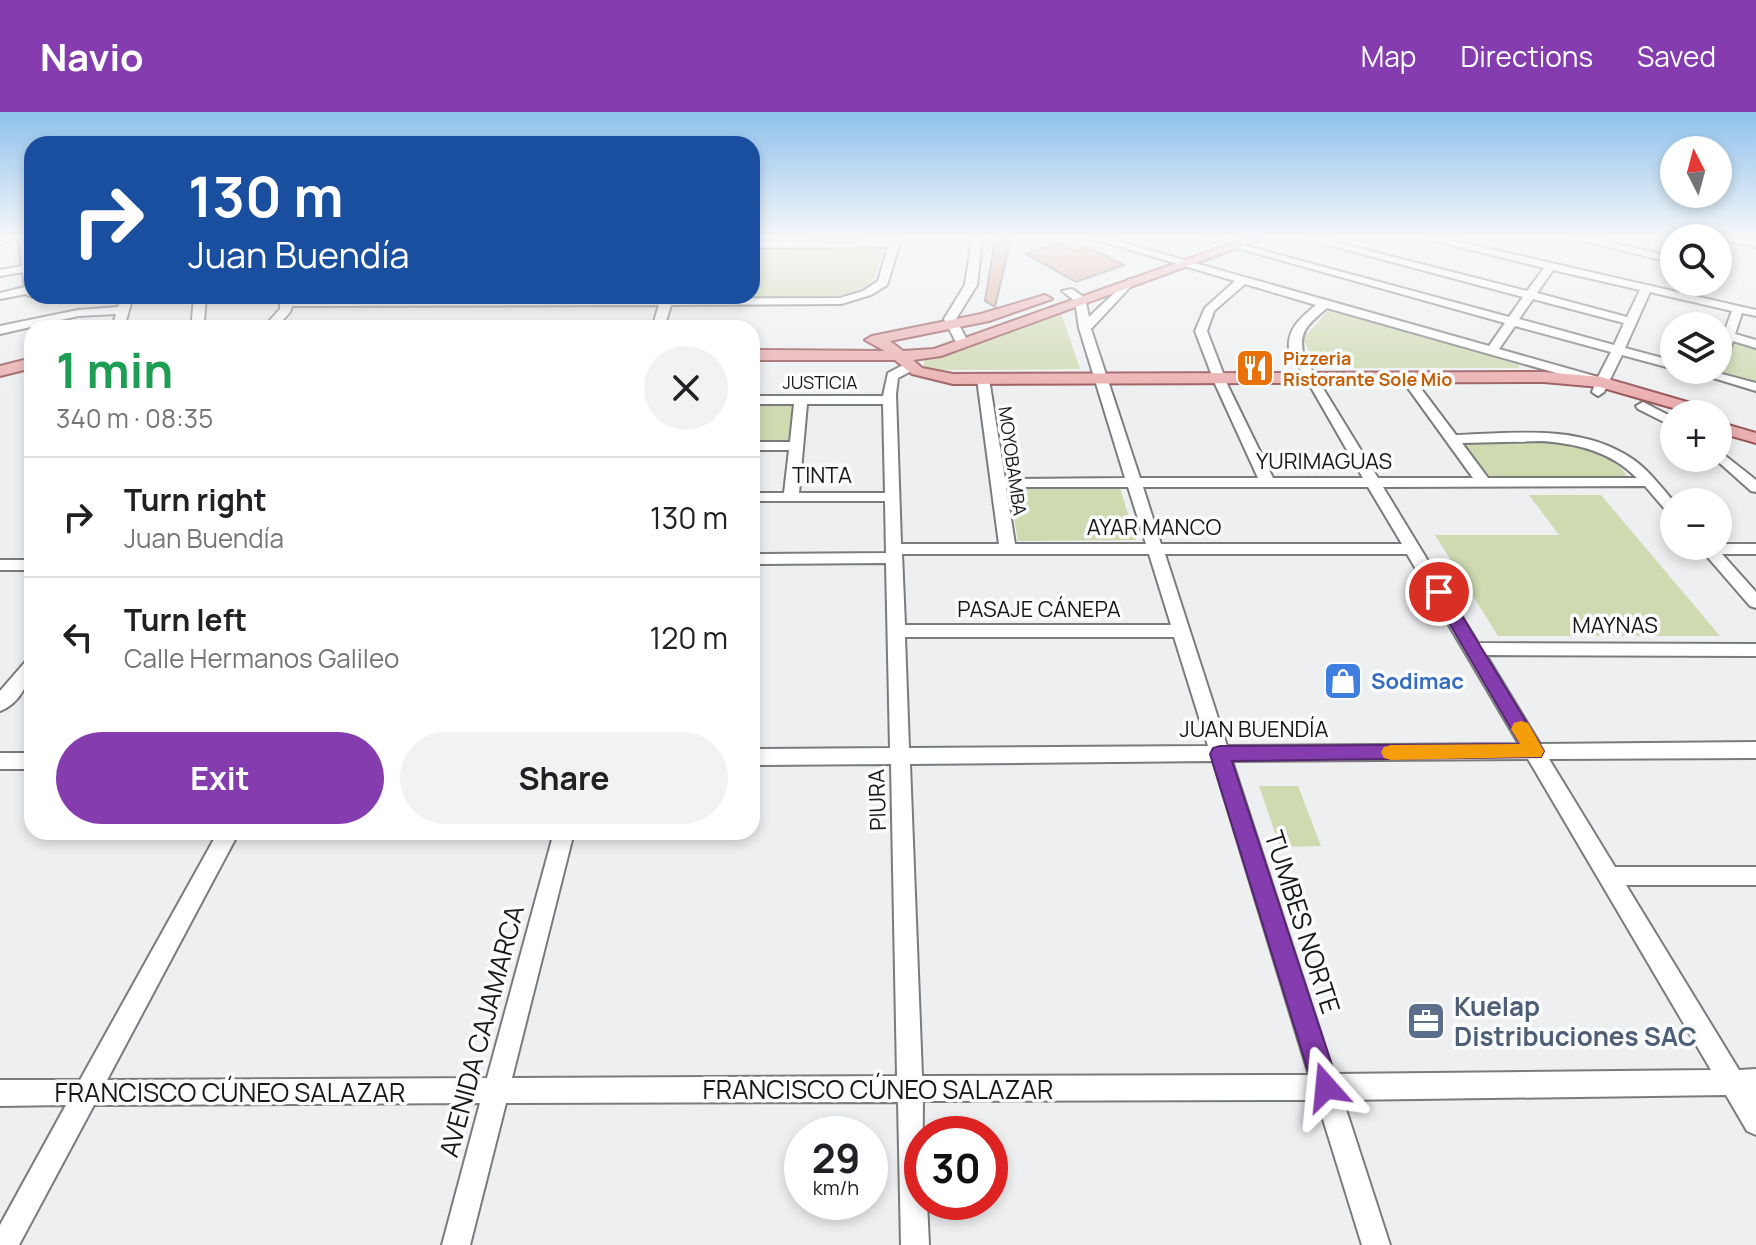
<!DOCTYPE html>
<html lang="en">
<head>
<meta charset="utf-8">
<style>
	:root { --surface:#fff; --page:#f2f2f2; --text:#202124; --muted:#757577; --line:#e0e0e0; --accent:#853cae }
	body { margin:0; font-family:Manrope,sans-serif; background:var(--page); color:var(--text); height:100vh; display:flex; flex-direction:column; font-size:30px; white-space:nowrap }
	* { box-sizing:border-box; margin:0 }
	p { font-size:26px; color:var(--muted) }
	.icon { flex:none; width:44px; height:44px; fill:none; stroke:currentColor; stroke-width:2; stroke-linecap:round; stroke-linejoin:round }
	.map { position:relative; flex:1; overflow:hidden }
	.drawer { position:absolute; left:24px; top:208px; width:736px; height:520px; display:flex; flex-direction:column; background:var(--surface); border-radius:24px; box-shadow:0 4px 12px #0003 }
	.drawer>* { flex:none }
	.guide { position:absolute; left:24px; top:24px; width:736px; height:168px; border-radius:24px; box-shadow:0 4px 12px #0003; background:#1a4fa0; color:#fff; overflow:hidden }
	.needle { width:52px; rotate:354deg }
	.fabs { position:absolute; left:1660px; top:24px; display:grid; gap:16px }
	.fabs a { display:grid; place-items:center; width:72px; height:72px; border-radius:50%; background:var(--surface); box-shadow:0 4px 12px #0003; font-size:40px }
	.speed { position:absolute; left:784px; top:1004px; display:flex; gap:16px; font-size:40px; font-weight:700; text-align:center }
	.speed>* { display:grid; place-content:center; width:104px; height:104px; border-radius:50%; background:var(--surface); box-shadow:0 4px 12px #0003; line-height:1 }
	.speed small { font-size:20px; font-weight:400 }
	.speed .limit { border:12px solid #d22; background:#fff; color:#111 }
	.pin { position:absolute; display:grid; place-items:center; width:68px; height:68px; color:#fff; margin:-34px; border:4px solid #fff; border-radius:50%; box-shadow:0 2px 8px #0007 }
	.me { position:absolute; width:88px; margin:-44px; rotate:342deg; stroke-linejoin:round; filter:drop-shadow(0 0 6px #0008) }
	.turn { display:flex; align-items:center; gap:28px; height:168px; padding:0 32px; font-size:36px }
	.turn .icon { width:104px; height:104px; stroke-width:2.5 }
	.turn b { display:block; font-size:56px; line-height:68px }
	.round { display:grid; place-items:center; flex:none; width:84px; height:84px; border-radius:42px; background:var(--page) }
	.head { display:flex; align-items:center; justify-content:space-between; height:136px; padding:0 32px }
	h1 { font-size:48px; font-weight:700; line-height:60px; color:#1e9e55 }
	.cta { display:flex; gap:16px; margin-top:auto; padding:16px 32px }
	.cta a { flex:1; height:92px; border-radius:48px; background:var(--accent); color:#fff; font-size:32px; font-weight:700; line-height:92px; text-align:center }
	.cta a+a { background:var(--page); color:var(--text) }
	ul { padding:0; list-style:none }
	li { display:flex; align-items:center; gap:24px; height:120px; padding:0 32px; border-top:2px solid var(--line) }
	li div { flex:1 }
	li b { display:block; font-size:30px }
	li em { font-style:normal }
	header { display:flex; align-items:center; gap:48px; box-sizing:border-box; height:112px; padding:0 40px; background:var(--accent); color:#fff }
	header strong { font-size:38px }
	nav { display:flex; gap:44px; margin-inline-start:auto; font-size:28px }
	.map>svg:first-child { display:block }
	.green { fill:#cfdab1 }
	.building { fill:#ddac9b; stroke:#8c8a89; stroke-width:2 }
	.lines { fill:none; stroke-linecap:round; stroke-linejoin:round }
	.minor-casing { stroke:#7a7b7d; stroke-width:4 }
	.major-casing { stroke:#99575a; stroke-width:4 }
	.minor { fill:#fff; fill-rule:evenodd }
	.major { fill:#ebafb1; fill-rule:evenodd }
	.route { fill:#853cae; stroke:#562771; stroke-width:2 }
	.slow { fill:#f59e0b }
	.labels { text-anchor:middle; dominant-baseline:central; stroke-width:7; stroke-linejoin:round; paint-order:stroke }
	.far-food-label { font-size:18px; font-weight:bold; fill:#c56008; stroke:#fbfcfe; text-anchor:start }
	.far-street-label { font-size:18px; fill:#181819; stroke:#fbfcfe }
	.street-label { font-size:22px; fill:#181819; stroke:#fbfcfe }
	.shop-label { font-size:22px; font-weight:bold; fill:#366cbe; stroke:#fbfcfe; text-anchor:start }
	.near-street-label { font-size:26px; fill:#181819; stroke:#fbfcfe }
	.near-service-label { font-size:26px; font-weight:bold; fill:#4e5e75; stroke:#fbfcfe; text-anchor:start }
</style>
</head>
<body>
<header>
<strong>Navio</strong>
<nav><a>Map</a><a>Directions</a><a>Saved</a></nav>
</header>
<div class="map">
<svg width="1756" height="1133" viewBox="0 0 1756 1133">
	<rect width="100%" height="100%" fill="#eeeff1"/>
	<path class="green" d="M752,135h132l-11,34c-36,28 -113,17 -158,17l37,-2z
		M1330,196l189,57v3h-202l-14,-29z
		M1061,201l19,56 -150,1 -7,-3 2,-7z
		M1730,231l26,5v36l-35,-13z
		M752,291l41,2 -5,35 -36,1z
		M1461,332c50,0 133,-16 166,32h-141z
		M1120,376l16,52 -118,1 -9,-52z
		M1529,383h72l119,141h-222l-63,-101h124z
		M1259,674h39l23,60 -41,1z"/>
	<path class="building" d="M995,127h16l-16,68 -10,-6z
		M1058,131l17,8 13,-4 36,18 -48,17 -50,-28z"/>
	<g class="lines">
		<defs>
			<path id="minor" d="M0,127h13l-13,5z
				M19,127h10l3,57h4l-4,1 -6,-3 -26,5v-6l25,-6 -2,-15 -23,4v-6l22,-4z
				M891,127h10l-14,46 -16,10 -30,9 -170,1 -7,23h-12l7,-23 -367,1 -2,6 -14,16h-13l17,-19v-13h12v4l548,-2 23,-7 15,-10 10,-34 -136,1v-6z
				M972,127h10l-5,46 -21,34 13,25 -6,4 -6,-4 -13,-25 21,-34z
				M1094,127h16l379,107 16,-23 -275,-77 9,-2 270,73 14,-20 -217,-58h17l204,52 17,-23 -116,-29h18l310,71v6l-14,-3 -7,21 21,6v8l-23,-7 -9,25 -6,4v-21l14,-38 -82,-19 -25,56 49,13v8l-52,-14 -18,37 -6,4 -6,-4 3,-8 -268,-76c-19,16 -31,25 -22,51l73,119h95l-73,-101 6,-4 4,1 46,61c58,-2 124,-11 175,23 17,11 30,29 43,44v14l-5,-2 -24,-28 -262,1 95,156 278,1v12l-270,-1 54,89 216,-2v16l-207,1 66,108h141v18h-130l113,185 17,-1v66l-9,-4 -21,-36 -383,5 47,145h-28l-45,-145 -394,1 -1,101h5l2,43h-28l-3,-143 -392,1 -36,142h-28l38,-142 -386,2 -75,140h-19v-20l66,-120 -66,1v-26h80l138,-248h21l-132,248 380,-2 67,-246h20l-62,246 385,-2 -6,-312 -139,1v-16l138,-1 -4,-185 -134,1v-10l134,-1 -1,-52h-133v-8h32l5,-43h-37v-8h38l4,-38h-42v-8h131l5,-23 19,-10h8v6l-17,9 -2,16 5,150h98l-22,-165 6,-4 6,4 16,100 120,-1 -46,-150 -4,-27 -13,-10 10,-2 13,9 4,19 40,-38 6,3 -2,2 -42,45 49,149h118l-42,-92 -21,-55 10,-23 30,-27zM1553,158l87,20 -13,27 -90,-24zM1245,172l71,21c-14,12 -29,23 -27,44l74,129h-90l-45,-92 -21,-55 7,-20zM1533,187l91,24 -10,22 -95,-26zM1515,214l96,26 -13,25 -99,-28zM807,292h76l2,89h-86zM1542,329c36,3 68,10 95,37h-149l-26,-35zM1006,375h122l18,57h-131zM1143,375h225l34,57h-241zM902,442h247l22,71h-266zM1165,442h242l112,190 -292,2zM905,525h269l34,109 -299,2zM1528,647l183,311 -377,4 -102,-313zM1213,649l96,314 -387,1 -12,-312z
				M1207,127h13l1,1 -5,3z
				M1575,127h18l81,18v6z
				M1727,127l29,2v6l-28,-6z
				M121,184h12l-9,32h-12l4,-14 -38,2 -78,18v-8l78,-16 40,-3z
				M194,184h12l-2,25 -6,7h-12l6,-8z
				M1687,258h20l49,13v8z
				M1643,290l31,16v9l-36,-18 -2,-3z
				M1718,338l38,30v12l-5,-1 -37,-33h4z
				M1718,432h38v10h-34l34,38v16l-6,-2 -52,-60z
				M0,448h32v10h-32z
				M32,548c0,19 -12,44 -32,51v-20l26,-30z
				M0,641h32v16h-32z"/>
			<path id="major" d="M1244,127h18l-321,117 -28,4 9,8 31,6 591,-2 57,5 117,34 2,3 -2,3v-3h-24l-94,-27 -56,-5 -591,2 -41,-10 -17,-14h-143v-10l133,1 -20,-11 7,-4 109,-22 64,-19 7,4 -63,22 -99,20 13,10 31,-2z
				M32,246v10l-32,8v-10z
				M1718,310l38,11v10l-38,-11z"/>
		</defs>
		<use href="#minor" class="minor-casing"/>
		<use href="#major" class="major-casing"/>
		<use href="#minor" class="minor"/>
		<use href="#major" class="major"/>
	</g>
	<linearGradient id="sky" x2="0" y2="1"><stop stop-color="#8ec1ec"/><stop offset="0.44" stop-color="#f7f8f9"/><stop offset="1" stop-color="#f7f8f9" stop-opacity="0"/></linearGradient>
	<rect width="1756" height="286" fill="url(#sky)"/>
	<path class="route" d="M1439,475l6,1 96,158 3,5 -3,6 -309,4 107,326 -4,9 -9,4 -9,-4 -4,-9 -103,-333 3,-6 7,-2 300,-2 -89,-152z"/>
	<path class="slow" d="M1521,609l7,2 16,28 -3,6 -150,3 -7,-2 -3,-6 3,-5 7,-2 129,-1 -9,-15 3,-6z"/>
	<defs>
		<symbol id="restaurant-square" viewBox="-11 -11 22 22"><rect x="-9" y="-9" width="18" height="18" rx="4" fill="#e8710a" stroke="#fbfcfe"/><path d="M-5-6h1v4h1v-4h1v4h1v-4h1v5L-1.5 .5V6h-2V.5L-5-1ZM5-6V6H3V1.5H1.5Q1.5-4 5-6Z" fill="#fff"/></symbol>
		<symbol id="shop-square" viewBox="-11 -11 22 22"><rect x="-9" y="-9" width="18" height="18" rx="4" fill="#3f7fe0" stroke="#fbfcfe"/><path d="M-5-2.5h2.3a2.7 3.5 0 0 1 5.4 0H5L5.5 6h-11ZM-1.5-2.5h3a1.5 2.3 0 0 0-3 0Z" fill="#fff"/></symbol>
		<symbol id="office-square" viewBox="-11 -11 22 22"><rect x="-9" y="-9" width="18" height="18" rx="4" fill="#5c6f8a" stroke="#fbfcfe"/><path d="M-6-3h4V-5.5h4V-3h4V5H-6ZM-1-4.5V-3h2v-1.5ZM-6 0V1H6V0Z" fill="#fff"/></symbol>
	</defs>
	<g fill-rule="evenodd">
		<use href="#restaurant-square" x="1233" y="234" width="44" height="44"/>
		<use href="#shop-square" x="1321" y="547" width="44" height="44"/>
		<use href="#office-square" x="1404" y="887" width="44" height="44"/>
	</g>
	<g class="labels">
		<g class="far-food-label">
			<text x="1283" y="246">Pizzeria<tspan x="1283" dy="21">Ristorante Sole Mio</tspan></text>
		</g>
		<g class="far-street-label">
			<text x="820" y="270">JUSTICIA</text>
			<text transform="translate(1013 349) rotate(82)">MOYOBAMBA</text>
		</g>
		<g class="street-label">
			<text x="1324" y="349">YURIMAGUAS</text>
			<text x="822" y="363">TINTA</text>
			<text x="1154" y="415">AYAR MANCO</text>
			<text x="1039" y="497">PASAJE CÁNEPA</text>
			<text x="1615" y="513">MAYNAS</text>
			<text x="1254" y="617">JUAN BUENDÍA</text>
			<text transform="translate(877 688) rotate(-92)">PIURA</text>
		</g>
		<g class="shop-label">
			<text x="1371" y="569">Sodimac</text>
		</g>
		<g class="near-street-label">
			<text transform="translate(1303 810) rotate(72)">TUMBES NORTE</text>
			<text transform="translate(481 919) rotate(-75)">AVENIDA CAJAMARCA</text>
			<text x="878" y="977">FRANCISCO CÚNEO SALAZAR</text>
			<text x="230" y="980">FRANCISCO CÚNEO SALAZAR</text>
		</g>
		<g class="near-service-label">
			<text x="1454" y="894">Kuelap<tspan x="1454" dy="30">Distribuciones SAC</tspan></text>
		</g>
	</g>
</svg>
<div class="fabs">
<a><svg class="needle" viewBox="-14 -14 28 28"><path d="M0-13l5 13h-10z" fill="#e53935"/><path d="M0 13l5-13h-10z" fill="#757577"/></svg></a>
<a><svg class="icon" aria-label="search" viewBox="0 0 24 24"><circle cx="10" cy="10" r="6"/><path d="M15 15l6 6"/></svg></a>
<a><svg class="icon" aria-label="layers" viewBox="0 0 24 24"><path d="M12 4l9 5-9 5-9-5zM3 14l9 5 9-5"/></svg></a>
<a>+</a>
<a>−</a>
</div>
<div class="speed"><div>29<small>km/h</small></div><div class="limit">30</div></div>
<div class="pin" style="left:1439px;top:480px;background:#d93025"><svg class="icon" aria-label="arrive" viewBox="0 0 24 24"><path d="M6 21V4h12l-3 4 3 4H6"/></svg></div>
<svg class="me" style="left:1326px;top:975px" viewBox="-20 -20 40 40"><path d="M0-17L14 15 0 8-14 15z" fill="#853cae" stroke="#fff" stroke-width="4"/></svg>
<div class="guide">
<div class="turn"><svg class="icon" aria-label="right" viewBox="0 0 24 24"><path d="M7 20v-9h11M14 6l5 5-5 5"/></svg><div><b>130 m</b>Juan Buendía</div></div>
</div>
<section class="drawer">
<div class="head"><div><h1>1 min</h1><p>340 m · 08:35</p></div><a class="round"><svg class="icon" aria-label="close" viewBox="0 0 24 24"><path d="M6 6l12 12M18 6L6 18"/></svg></a></div>
<ul>
<li><svg class="icon" aria-label="right" viewBox="0 0 24 24"><path d="M7 20v-9h11M14 6l5 5-5 5"/></svg><div><b>Turn right</b><p>Juan Buendía</p></div><em>130 m</em></li>
<li><svg class="icon" aria-label="left" viewBox="0 0 24 24"><path d="M17 20v-9H6M10 6l-5 5 5 5"/></svg><div><b>Turn left</b><p>Calle Hermanos Galileo</p></div><em>120 m</em></li>
</ul>
<div class="cta"><a>Exit</a><a>Share</a></div>
</section>
</div>
</body>
</html>
